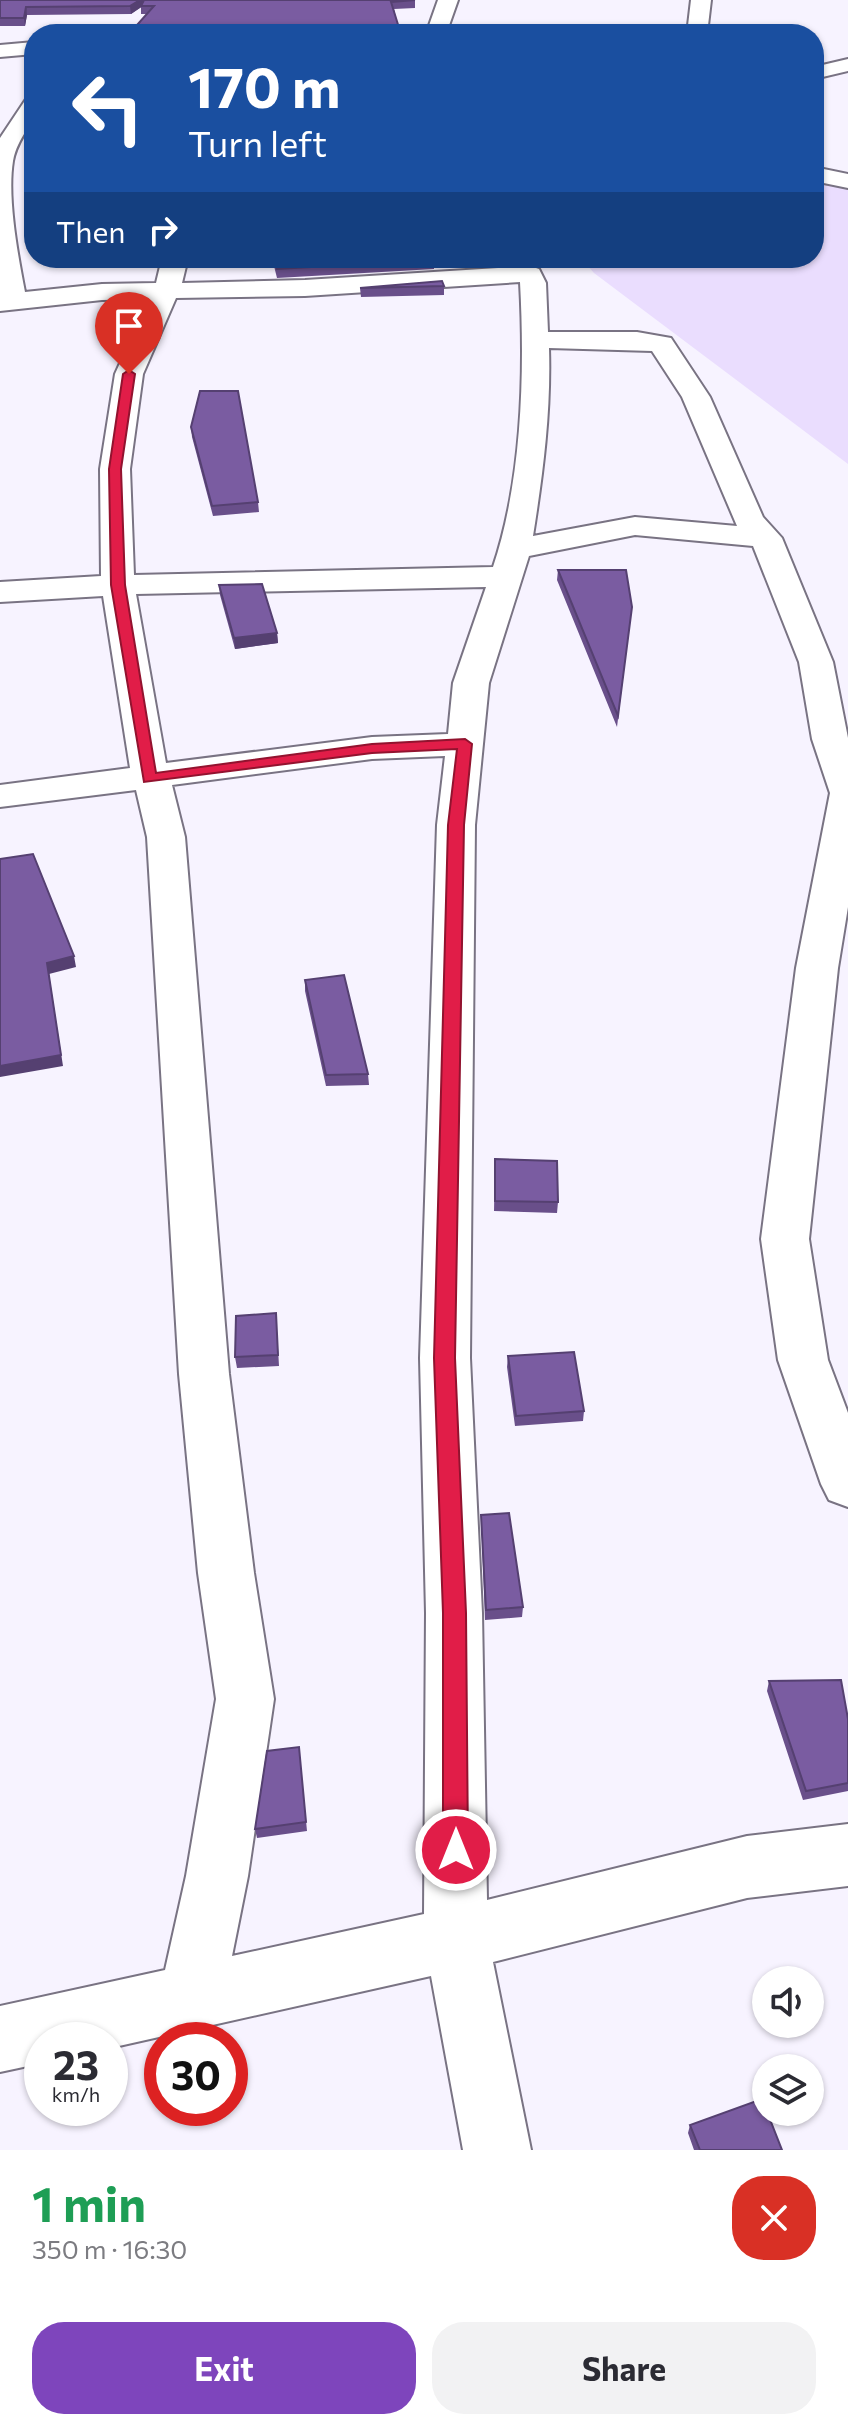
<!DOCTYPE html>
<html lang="en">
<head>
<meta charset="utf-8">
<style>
	:root { --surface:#fff; --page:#f2f2f3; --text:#2b2b33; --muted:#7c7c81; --accent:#7e45bc }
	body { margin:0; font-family:Commissioner,sans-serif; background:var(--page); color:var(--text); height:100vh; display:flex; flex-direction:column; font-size:30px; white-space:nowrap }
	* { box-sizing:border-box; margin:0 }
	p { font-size:26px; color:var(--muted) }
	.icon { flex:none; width:44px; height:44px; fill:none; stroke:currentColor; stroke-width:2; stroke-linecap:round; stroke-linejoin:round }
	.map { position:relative; height:2150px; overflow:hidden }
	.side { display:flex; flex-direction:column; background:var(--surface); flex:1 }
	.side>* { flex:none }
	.top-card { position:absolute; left:24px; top:24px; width:800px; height:244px; border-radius:32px; box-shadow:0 2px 6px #0004; background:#1a4fa0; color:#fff; overflow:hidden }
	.tools { position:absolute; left:752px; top:1966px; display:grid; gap:16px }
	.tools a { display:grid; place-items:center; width:72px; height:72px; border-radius:50%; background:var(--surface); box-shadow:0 2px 6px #0004; font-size:40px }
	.speed { position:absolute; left:24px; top:2022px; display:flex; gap:16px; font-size:40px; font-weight:700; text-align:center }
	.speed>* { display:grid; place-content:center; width:104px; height:104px; border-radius:50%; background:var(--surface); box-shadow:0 2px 6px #0004; line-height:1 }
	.speed small { font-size:20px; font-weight:400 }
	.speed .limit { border:12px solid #d22; background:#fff; color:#111 }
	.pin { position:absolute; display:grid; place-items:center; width:68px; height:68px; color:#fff; margin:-82px -34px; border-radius:50% 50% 50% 0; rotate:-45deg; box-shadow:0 0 8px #0007 }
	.pin .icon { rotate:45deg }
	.me { position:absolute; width:88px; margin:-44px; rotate:0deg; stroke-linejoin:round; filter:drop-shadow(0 0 6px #0008) }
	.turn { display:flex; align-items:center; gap:28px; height:168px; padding:0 32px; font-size:36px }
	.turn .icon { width:104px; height:104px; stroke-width:2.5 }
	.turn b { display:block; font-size:56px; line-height:68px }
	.then { display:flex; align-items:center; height:76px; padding:0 32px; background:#0003; gap:16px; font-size:30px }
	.round { display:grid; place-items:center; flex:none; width:84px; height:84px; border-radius:32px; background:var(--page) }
	.overview { display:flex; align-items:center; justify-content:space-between; height:136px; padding:0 32px }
	h1 { font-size:48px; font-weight:700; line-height:60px; color:#1e9e55 }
	.button { display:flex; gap:16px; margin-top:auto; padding:16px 32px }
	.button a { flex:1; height:92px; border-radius:32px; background:var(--accent); color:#fff; font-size:32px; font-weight:700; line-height:92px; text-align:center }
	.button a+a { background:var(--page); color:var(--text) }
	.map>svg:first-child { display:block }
	.green { fill:#eaddfe }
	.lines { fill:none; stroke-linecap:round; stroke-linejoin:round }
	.street-casing { stroke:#797383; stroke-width:4 }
	.street { fill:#fff; fill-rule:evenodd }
	.wall { fill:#694f8a }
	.shaded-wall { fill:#554071 }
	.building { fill:#7a5ca1; stroke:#554071; stroke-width:2 }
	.route { fill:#e11d48; stroke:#92132f; stroke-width:2 }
</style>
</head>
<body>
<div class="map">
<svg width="848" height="2150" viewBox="0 0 848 2150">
	<rect width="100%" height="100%" fill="#f7f3ff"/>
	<path class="green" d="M814,182l34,7v275l-254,-191 -13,-15h233z"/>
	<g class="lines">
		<defs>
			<path id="street" d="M438,0h20l-12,34h-20z
				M691,0h20l-4,34h-20z
				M34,42v12l-34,3v-12z
				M848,59v12l-34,8v-12z
				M34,97c0,34 -16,37 -21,64 -6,37 5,95 12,131l77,-8 54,-1 6,-25h26l-6,25 123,-3 225,-14 9,3 7,14 2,49h89l34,6 39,59 53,120 19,21 51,124 15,76v169l-10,61 -29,271 19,121 20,53v94l-19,-7 -8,-16 -43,-124 -17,-121 35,-271 34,-175 -18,-54 -13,-77 -46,-116 -118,-11 -106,21 -40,127 -14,142 -5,533 12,255 5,287 260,-64 101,-12v62l-101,12 -254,64 38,188h-68l-32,-174 -321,72v-8h-68v23l-42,9v-66l165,-36 21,-94 30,-177 -18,-126 -19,-199 -32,-537 -11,-47 -136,17v-22l130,-17 -27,-172 -103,6v-20l101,-6 -1,-107 15,-95 34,-75 -47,1 -102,11v-173l26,-39zM520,282c5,91 2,199 -27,285l-359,8 -4,-106 13,-95 33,-76 129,-2zM549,348l103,3 30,46 55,129 -102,-9 -102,19c10,-63 18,-124 16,-188zM486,587l-33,96 -5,51 -76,3 -206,26 -30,-169zM445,756l-8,69 -17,533 6,255 -2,301 -192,42 16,-80 26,-177 -20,-126 -25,-199 -44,-537 -13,-52 200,-26z
				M814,167l34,7v14l-34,-7z"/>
		</defs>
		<use href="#street" class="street-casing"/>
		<use href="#street" class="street"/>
	</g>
	<path class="wall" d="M0,0h415v8l-21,1 6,25h-271l18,-20h-6v-7l-10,7 -104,1 -2,11h-25z
		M272,258h162v11l-157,9z
		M444,286v9l-83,2 -1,-9z
		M191,427l67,75 1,10 -46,4 -21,-79z
		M558,570l74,37 -15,120 -60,-147z
		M219,585l58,48 1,10 -43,6 -15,-54z
		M305,980l63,94 1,11 -43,1 -21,-95z
		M495,1159l63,43 -1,11 -63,-2z
		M276,1313l3,53 -42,2 -2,-11z
		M508,1356l76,55 -1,10 -68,5 -8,-59z
		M481,1515l42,92 -1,10 -37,3z
		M769,1681l79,38v72l-45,9 -36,-109z
		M299,1747l8,84 -50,7 -2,-9z
		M690,2125l92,25h-88l-6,-17z"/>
	<path class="shaded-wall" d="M140,0h8l1,2 -18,12 -1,-8z
		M26,7l1,8 -2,11 -1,-8z
		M277,633l1,10 -43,6 -1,-11z
		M74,956l2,11 -27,7 14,92 -63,11v-11l47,-103z"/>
	<path class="building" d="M0,0h140l-10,6 -104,1 -2,11h-24z
		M144,0h271l-24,2 9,29 -78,3h-193l25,-28h-13z
		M274,258h160v2l-157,9z
		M442,281l2,5 -84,2z
		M200,391h38l20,111 -46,4 -21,-79z
		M558,570h68l6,37 -14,109z
		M262,584l15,49 -43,5 -15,-53z
		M33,854l41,102 -27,7 14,92 -61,11v-207z
		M344,975l24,99 -42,1 -21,-95z
		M495,1159l62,2 1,41 -63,-1z
		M276,1313l2,42 -43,2 1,-41z
		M574,1352l10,59 -68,5 -8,-60z
		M509,1513l14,94 -37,3 -5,-95z
		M841,1680l7,39v64l-42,8 -37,-110z
		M299,1747l7,75 -51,7 12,-78z
		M762,2099l20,51h-82l-10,-25z"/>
	<path class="route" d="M129,370l6,4 -14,95 4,116 31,188 216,-29 93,-5 7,5 -8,81 -9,533 11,255 2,237 -3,9 -9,4 -9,-4 -4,-9v-237l-9,-255 14,-533 9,-76 -85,4 -228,29 -33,-197 -2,-116 14,-95z"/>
</svg>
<div class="tools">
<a><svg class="icon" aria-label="sound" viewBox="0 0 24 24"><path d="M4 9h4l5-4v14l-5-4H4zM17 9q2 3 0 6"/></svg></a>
<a><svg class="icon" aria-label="layers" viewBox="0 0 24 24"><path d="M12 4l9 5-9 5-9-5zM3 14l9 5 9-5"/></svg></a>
</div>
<div class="speed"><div>23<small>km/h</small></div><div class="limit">30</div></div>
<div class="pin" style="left:129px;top:374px;background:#d93025"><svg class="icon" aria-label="arrive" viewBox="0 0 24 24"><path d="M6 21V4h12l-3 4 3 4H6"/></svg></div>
<svg class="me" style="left:456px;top:1850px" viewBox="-20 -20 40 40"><circle r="17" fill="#e11d48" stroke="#fff" stroke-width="3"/><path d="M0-11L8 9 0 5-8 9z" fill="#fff"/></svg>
<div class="top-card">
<div class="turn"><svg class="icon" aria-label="left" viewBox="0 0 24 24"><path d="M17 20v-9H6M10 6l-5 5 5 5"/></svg><div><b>170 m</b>Turn left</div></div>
<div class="then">Then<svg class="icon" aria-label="right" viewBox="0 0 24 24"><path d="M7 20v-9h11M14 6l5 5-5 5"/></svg></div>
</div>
</div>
<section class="side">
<div class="overview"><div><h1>1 min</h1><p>350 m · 16:30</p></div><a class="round" style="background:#d93025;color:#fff"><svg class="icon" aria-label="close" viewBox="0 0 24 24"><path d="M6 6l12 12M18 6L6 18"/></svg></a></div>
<div class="button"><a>Exit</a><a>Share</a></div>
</section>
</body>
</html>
